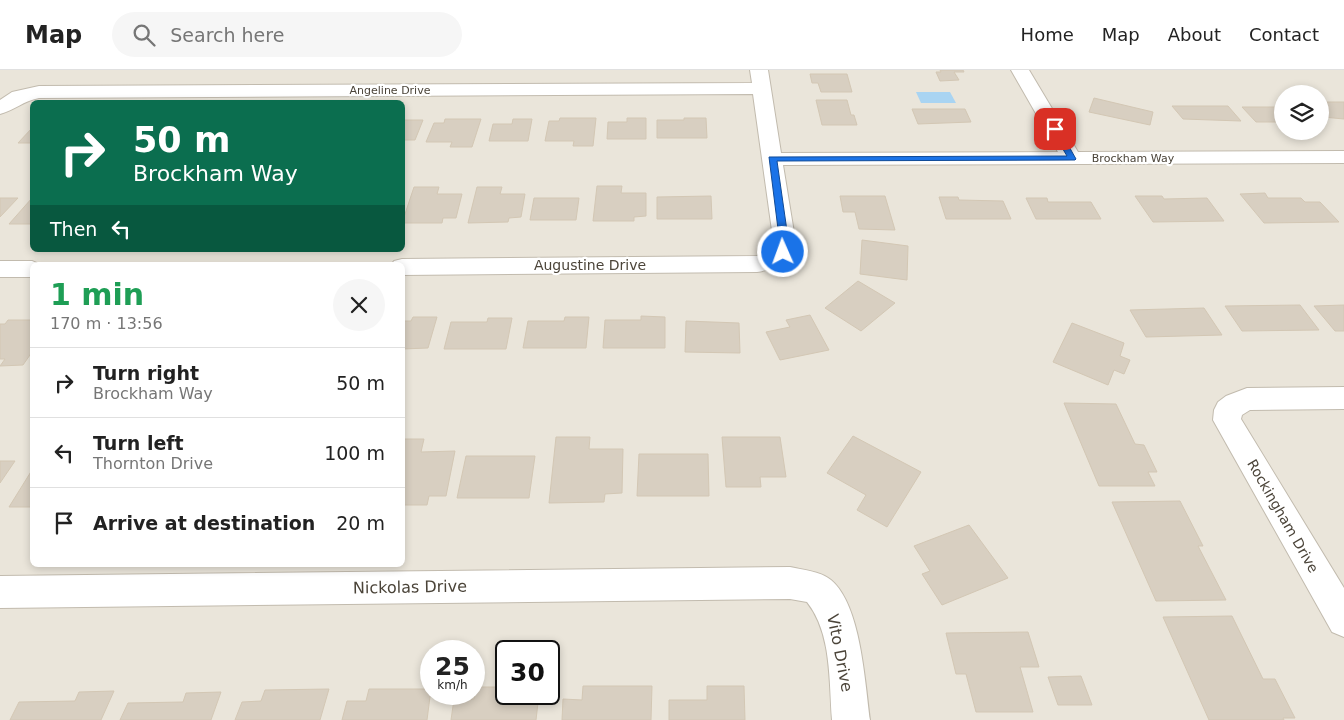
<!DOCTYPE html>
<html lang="en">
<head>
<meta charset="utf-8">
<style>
	:root { --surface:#fff; --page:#f6f6f6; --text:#222; --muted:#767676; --line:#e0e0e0 }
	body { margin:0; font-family:"DejaVu Sans",sans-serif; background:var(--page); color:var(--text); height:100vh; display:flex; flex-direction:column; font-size:19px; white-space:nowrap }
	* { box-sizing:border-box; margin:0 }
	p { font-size:16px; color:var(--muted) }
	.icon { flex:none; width:28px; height:28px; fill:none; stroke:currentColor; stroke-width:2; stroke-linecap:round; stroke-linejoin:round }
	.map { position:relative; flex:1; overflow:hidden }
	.panel { position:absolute; left:30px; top:192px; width:375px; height:305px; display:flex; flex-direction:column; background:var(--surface); border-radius:8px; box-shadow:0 2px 8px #0003 }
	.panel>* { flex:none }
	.top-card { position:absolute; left:30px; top:30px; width:375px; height:152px; border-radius:8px; box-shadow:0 2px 8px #0003; background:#0b6e4f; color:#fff; overflow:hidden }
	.tools { position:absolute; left:1274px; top:15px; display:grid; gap:10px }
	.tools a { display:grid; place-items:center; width:55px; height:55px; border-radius:50%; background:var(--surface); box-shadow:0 2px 8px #0003; font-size:25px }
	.speed { position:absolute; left:420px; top:570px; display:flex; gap:10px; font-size:25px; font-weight:700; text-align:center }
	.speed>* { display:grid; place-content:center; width:65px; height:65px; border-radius:50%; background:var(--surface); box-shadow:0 2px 8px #0003; line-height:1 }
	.speed small { font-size:12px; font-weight:400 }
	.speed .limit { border:2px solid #111; border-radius:8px; background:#fff; color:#111 }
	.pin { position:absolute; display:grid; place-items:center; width:42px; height:42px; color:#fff; margin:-21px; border-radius:10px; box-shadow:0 2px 8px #0006 }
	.me { position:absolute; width:55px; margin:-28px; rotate:358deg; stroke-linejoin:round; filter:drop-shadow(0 0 4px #0008) }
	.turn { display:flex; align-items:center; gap:18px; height:105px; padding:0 20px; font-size:22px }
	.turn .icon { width:65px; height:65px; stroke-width:2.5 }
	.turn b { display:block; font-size:35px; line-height:42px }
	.then { display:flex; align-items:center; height:48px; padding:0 20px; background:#0003; gap:10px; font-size:19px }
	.round { display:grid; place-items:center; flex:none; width:52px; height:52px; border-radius:26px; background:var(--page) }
	.summary { display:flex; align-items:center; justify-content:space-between; height:85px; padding:0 20px }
	h1 { font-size:30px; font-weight:700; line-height:38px; color:#1e9e55 }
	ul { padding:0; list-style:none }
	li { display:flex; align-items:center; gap:15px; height:70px; padding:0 20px; border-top:1px solid var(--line) }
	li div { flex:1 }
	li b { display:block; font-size:19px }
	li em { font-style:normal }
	header { display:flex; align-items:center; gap:30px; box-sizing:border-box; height:70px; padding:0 25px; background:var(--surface); border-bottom:1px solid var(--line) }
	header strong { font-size:24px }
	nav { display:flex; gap:28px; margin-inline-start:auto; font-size:18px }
	.search { width:350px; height:45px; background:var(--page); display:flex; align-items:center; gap:12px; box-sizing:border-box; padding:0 18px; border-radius:28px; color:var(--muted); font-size:19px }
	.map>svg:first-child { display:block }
	.residential { fill:#eae5da; fill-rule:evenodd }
	.water { fill:#a9d4f2 }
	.building { fill:#d8cfc1; stroke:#d3c7b4 }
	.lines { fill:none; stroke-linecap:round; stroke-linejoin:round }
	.minor-casing { stroke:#c2bbae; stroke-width:2 }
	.minor { fill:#fff; fill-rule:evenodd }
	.route { fill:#1a73e8; stroke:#114b97 }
	.labels { text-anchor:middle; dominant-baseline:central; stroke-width:4.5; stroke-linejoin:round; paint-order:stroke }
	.far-street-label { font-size:11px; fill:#4b4439; stroke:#fff }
	.street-label { font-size:14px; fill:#4b4439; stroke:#fff }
	.near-street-label { font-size:16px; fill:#4b4439; stroke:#fff }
</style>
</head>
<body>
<header>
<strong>Map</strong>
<div class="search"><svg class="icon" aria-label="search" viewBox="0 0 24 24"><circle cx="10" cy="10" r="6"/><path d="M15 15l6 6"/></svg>Search here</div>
<nav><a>Home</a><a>Map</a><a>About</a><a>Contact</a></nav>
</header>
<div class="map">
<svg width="1344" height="650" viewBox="0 0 1344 650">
	<rect width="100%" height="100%" fill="#f6f3ec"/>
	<path class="residential" d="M0,0h1344v650h-1344zM1282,24h38v37h-38zM32,32h370v148h-370zM32,195h370v300h-370zM431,581h43v43h-43zM506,581h43v43h-43z"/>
	<path class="water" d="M916,22h34l6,11h-35z"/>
	<path class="building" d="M940,0h23l1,2h-10l5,8 -19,1 -4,-9h5z
		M810,4h37l5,18h-31l-3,-9h-6z
		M1094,28l59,14 -3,13 -61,-13z
		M816,30h31l4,15h3l3,10h-35z
		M1320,32h24v17l-21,-2 -3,-3z
		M1172,36h56l13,15 -58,-2z
		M1242,37h40v15h-26z
		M912,39h53l6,13 -53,2z
		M560,48h36l-3,28h-20l1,-5h-29l4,-20h10z
		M627,48h19v21h-39l1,-17h19z
		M684,48h22l1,20h-50v-18h27z
		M445,49h36l-9,28h-22l2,-5h-26l8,-19h10z
		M513,49h19l-4,22h-39l4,-17h19z
		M402,50h21l-8,20h-13z
		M32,58v15h-14z
		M597,116h25l-1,7h25v23l-12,1v4h-41z
		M414,117h25l-2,7h25l-6,24h-13l-1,5h-40z
		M477,117h25l-2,7h25l-4,23 -12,1 -1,4 -40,1z
		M1265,123l3,5h33l4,4h15l19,20 -75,1 -24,-29z
		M711,126l1,23h-55v-22z
		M840,126h45l10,34 -36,-1 -4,-17h-12z
		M1135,126h27l2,3 43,-1 17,23 -71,1z
		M939,127h19l1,3 44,1 8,18h-65z
		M0,128h18l-18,19z
		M32,128v26h-23z
		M534,128h45l-3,22h-46z
		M1026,128h21l1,4h43l10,17h-65z
		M862,170l46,6 -1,34 -47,-6z
		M858,211l37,22 -34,28 -36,-23z
		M1300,235l19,25 -77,1 -17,-25z
		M1344,235v26h-9l-21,-25z
		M1204,238l18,27 -76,2 -16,-27z
		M810,245l19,35 -49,10 -14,-28 24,-5 -4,-7z
		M641,246l24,1v31h-62l2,-28h36z
		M413,247h24l-9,31 -26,1v-28h9z
		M565,247h24l-3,31h-63l5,-27h36z
		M488,248h24l-6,31h-62l7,-27h36z
		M8,250h24v32l-9,13 -23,1 5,-7h-5v-35h5z
		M686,251l53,2 1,30 -55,-1z
		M1072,253l52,20 -4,13 10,4 -6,14 -10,-4 -6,15 -55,-23z
		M1064,333l52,1 19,40 9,1 13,27h-9l7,14h-56z
		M853,366l68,36 -34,55 -30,-17 9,-15 -39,-22z
		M556,367h34l-1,12h34l-1,44 -17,1 -1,8 -55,1z
		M722,367h58l6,40h-26l1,10h-35z
		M402,369h22l-3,13 34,-1 -9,45h-17l-2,9h-25z
		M639,384h69l1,42h-72z
		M466,386h69l-6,42h-72z
		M0,391h15l-15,22z
		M32,400v37h-23z
		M1180,431l23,45h-5l28,54 -70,1 -44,-99z
		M969,455l39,53 -66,27 -20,-31 8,-3 -16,-25z
		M1232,546l31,63h12l20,39h-12l1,2h-75l-46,-103z
		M1028,562l11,35h-19l13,45h-57l-10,-38h-10l-10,-41z
		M1081,606l11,29h-34l-10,-28z
		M583,616h69l-1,34h-89l1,-21 19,1z
		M707,616h37l1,34h-76v-20h38z
		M476,617h30v7h33l-3,26h-85l3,-21h20z
		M329,619l-9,31h-85l7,-18 19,-1 4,-11z
		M369,619h62l-4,31h-85l5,-19h19z
		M114,621l-13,29h-91l9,-18 56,-1 4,-9z
		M221,622l-10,28h-91l8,-17 55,-1 3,-9z"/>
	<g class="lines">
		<defs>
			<path id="minor" d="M750,0h18l13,83 277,-1 -47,-82h18l49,82 266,-1v12l-561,2 13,80c-6,19 -21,24 -39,27l-355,3v-10h-11l3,-4 8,-2 355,-3 13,-5 4,-6 -21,-151 -714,4c-16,3 -24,12 -39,16v-14l12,-8 27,-6 713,-3z
				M0,191h32l9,4h-9v12h-32z
				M1344,317v22l-94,1 -8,5 -1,4 103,169v49l-12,-5 -119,-212 1,-10 4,-8 8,-6 21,-8z
				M790,497c13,3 30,4 41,13 30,25 34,103 39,140h-38c-3,-38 0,-87 -25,-118l-17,-3 -790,9v-32z"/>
		</defs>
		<use href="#minor" class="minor-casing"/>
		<use href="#minor" class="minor"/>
	</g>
	<path class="route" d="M1052,57h6l18,32 -1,1 -298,1 12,84 -3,9 -3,1 -5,-3 2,-7 -11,-88 298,-1 -16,-27z"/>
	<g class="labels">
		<g class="far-street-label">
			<text x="390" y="20">Angeline Drive</text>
			<text x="1133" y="88">Brockham Way</text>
		</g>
		<g class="street-label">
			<text x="590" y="195">Augustine Drive</text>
			<text transform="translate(1283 446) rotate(60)">Rockingham Drive</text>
		</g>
		<g class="near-street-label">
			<text transform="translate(410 517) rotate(-1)">Nickolas Drive</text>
			<text transform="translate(840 583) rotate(79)">Vito Drive</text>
		</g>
	</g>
</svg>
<div class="tools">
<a><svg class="icon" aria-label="layers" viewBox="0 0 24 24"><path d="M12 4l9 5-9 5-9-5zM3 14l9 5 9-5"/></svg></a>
</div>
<div class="speed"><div>25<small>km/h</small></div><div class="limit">30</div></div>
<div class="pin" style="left:1055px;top:59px;background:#d93025"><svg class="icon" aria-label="arrive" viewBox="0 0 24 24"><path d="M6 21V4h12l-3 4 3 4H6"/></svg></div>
<svg class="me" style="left:783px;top:182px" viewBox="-20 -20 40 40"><circle r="17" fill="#1a73e8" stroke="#fff" stroke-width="3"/><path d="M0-11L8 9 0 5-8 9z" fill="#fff"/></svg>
<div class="top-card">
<div class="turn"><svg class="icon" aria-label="right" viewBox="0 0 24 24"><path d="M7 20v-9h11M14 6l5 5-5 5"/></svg><div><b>50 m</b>Brockham Way</div></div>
<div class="then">Then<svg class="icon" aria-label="left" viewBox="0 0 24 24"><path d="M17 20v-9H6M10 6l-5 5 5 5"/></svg></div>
</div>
<section class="panel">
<div class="summary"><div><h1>1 min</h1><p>170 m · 13:56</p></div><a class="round"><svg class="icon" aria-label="close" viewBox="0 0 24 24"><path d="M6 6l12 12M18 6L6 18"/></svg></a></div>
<ul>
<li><svg class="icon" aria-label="right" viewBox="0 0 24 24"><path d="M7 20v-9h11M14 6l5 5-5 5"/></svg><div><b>Turn right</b><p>Brockham Way</p></div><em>50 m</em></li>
<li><svg class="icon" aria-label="left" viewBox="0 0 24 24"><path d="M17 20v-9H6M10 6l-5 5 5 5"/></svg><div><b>Turn left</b><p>Thornton Drive</p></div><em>100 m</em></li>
<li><svg class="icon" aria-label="arrive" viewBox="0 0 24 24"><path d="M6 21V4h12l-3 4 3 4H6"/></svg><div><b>Arrive at destination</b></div><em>20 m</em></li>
</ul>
</section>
</div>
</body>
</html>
